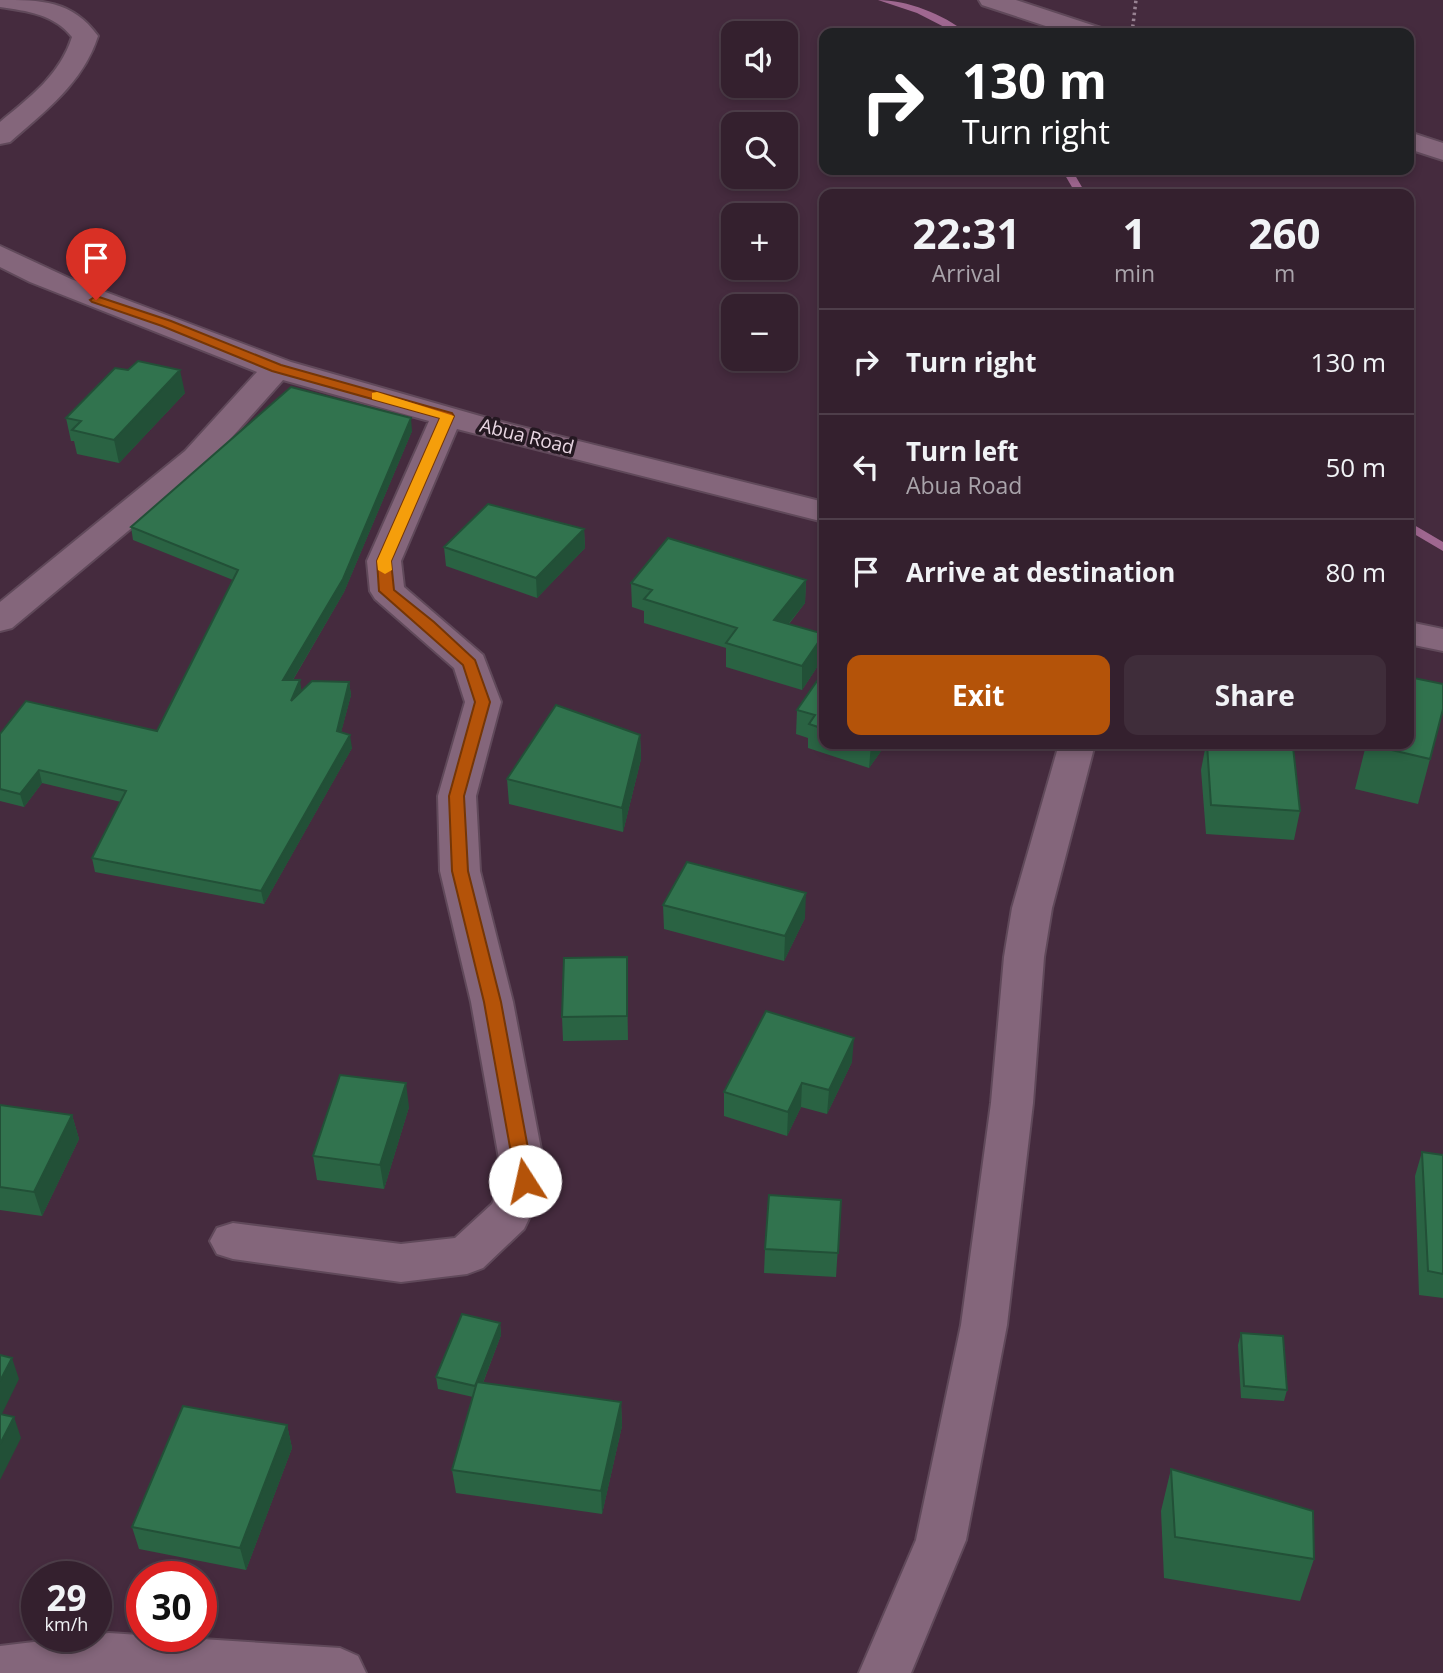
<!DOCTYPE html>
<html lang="en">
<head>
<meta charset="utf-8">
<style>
	:root { --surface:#34202e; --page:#3f2d3a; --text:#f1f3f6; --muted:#a9a3aa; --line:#4e3e4a; --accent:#b45309 }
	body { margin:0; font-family:"Open Sans",sans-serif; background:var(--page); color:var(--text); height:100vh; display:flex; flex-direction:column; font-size:26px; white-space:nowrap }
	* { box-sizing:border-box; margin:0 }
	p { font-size:23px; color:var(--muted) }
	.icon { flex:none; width:38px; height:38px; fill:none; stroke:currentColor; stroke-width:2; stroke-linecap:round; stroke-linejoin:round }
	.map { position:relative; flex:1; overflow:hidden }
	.sheet { position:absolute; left:819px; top:189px; width:595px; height:560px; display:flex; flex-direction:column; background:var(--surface); border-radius:14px; box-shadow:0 4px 10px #0003,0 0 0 2px var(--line) }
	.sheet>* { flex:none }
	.top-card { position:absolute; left:819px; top:28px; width:595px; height:147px; border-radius:14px; box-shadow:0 4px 10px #0003,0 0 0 2px var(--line); background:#202124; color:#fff; overflow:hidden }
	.fabs { position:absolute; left:721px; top:21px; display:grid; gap:14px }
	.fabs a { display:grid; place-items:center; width:77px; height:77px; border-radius:14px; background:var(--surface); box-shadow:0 4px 10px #0003,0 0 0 2px var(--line); font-size:35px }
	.speed { position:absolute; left:21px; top:1561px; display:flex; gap:14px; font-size:35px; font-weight:700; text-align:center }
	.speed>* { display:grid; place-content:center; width:91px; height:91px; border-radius:50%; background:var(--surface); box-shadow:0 4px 10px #0003,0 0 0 2px var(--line); line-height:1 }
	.speed small { font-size:18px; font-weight:400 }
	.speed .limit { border:10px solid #d22; background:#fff; color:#111 }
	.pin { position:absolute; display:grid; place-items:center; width:60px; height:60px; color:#fff; margin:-72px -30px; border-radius:50% 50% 50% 0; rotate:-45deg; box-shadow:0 0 7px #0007 }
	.pin .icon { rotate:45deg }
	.me { position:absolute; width:77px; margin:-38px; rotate:350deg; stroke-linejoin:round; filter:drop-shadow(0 0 5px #0008) }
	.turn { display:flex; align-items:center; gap:24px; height:147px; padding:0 28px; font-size:32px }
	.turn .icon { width:91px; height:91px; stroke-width:2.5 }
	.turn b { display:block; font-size:49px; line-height:60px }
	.eta { display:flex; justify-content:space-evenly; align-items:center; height:119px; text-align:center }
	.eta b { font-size:42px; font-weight:700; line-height:49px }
	.cta { display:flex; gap:14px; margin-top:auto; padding:14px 28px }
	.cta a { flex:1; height:80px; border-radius:14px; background:var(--accent); color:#fff; font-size:28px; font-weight:700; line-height:80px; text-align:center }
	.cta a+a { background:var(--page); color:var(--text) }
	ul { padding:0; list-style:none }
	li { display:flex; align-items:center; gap:21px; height:105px; padding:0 28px; border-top:2px solid var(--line) }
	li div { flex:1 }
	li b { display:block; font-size:26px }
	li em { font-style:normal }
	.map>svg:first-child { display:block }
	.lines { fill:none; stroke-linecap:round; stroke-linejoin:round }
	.stream { fill:#9f6790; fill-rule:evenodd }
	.minor-casing { stroke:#60495a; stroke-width:4 }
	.secondary-casing { stroke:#60495a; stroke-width:4 }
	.path { stroke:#988292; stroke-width:3.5; stroke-dasharray:2.5 3.5; stroke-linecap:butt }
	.minor { fill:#84667b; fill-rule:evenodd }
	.secondary { fill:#84667b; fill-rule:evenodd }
	.wall { fill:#2a6343 }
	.shaded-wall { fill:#225037 }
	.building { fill:#31734e; stroke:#225037; stroke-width:2 }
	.route { fill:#b45309; stroke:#753606; stroke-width:2 }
	.slow { fill:#f59e0b }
	.labels { text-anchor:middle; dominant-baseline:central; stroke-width:7; stroke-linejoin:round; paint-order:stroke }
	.street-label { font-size:19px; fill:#e9d7e3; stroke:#241821 }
</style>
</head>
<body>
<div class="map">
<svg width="1443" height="1673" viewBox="0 0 1443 1673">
	<rect width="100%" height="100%" fill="#452b3e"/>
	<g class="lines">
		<path class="stream" d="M878,0c29,0 65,14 89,33h-11l-39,-20z
			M1062,170h10l14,24h-10z
			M1409,522l34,20v9l-34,-20z"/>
		<defs>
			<path id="minor" d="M0,0c41,0 72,0 98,36 -15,47 -53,75 -88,106l-10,2v-22c30,-25 60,-47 72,-85 -18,-23 -45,-26 -72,-30z
				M0,246l71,33 220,83 203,58 330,82v20l-367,-93 -56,132 3,26 79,68 18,47 -25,94 4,75 33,131 34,179 -23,48 -41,39 -16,6 -66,8 -168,-23 -16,-5 -7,-13 7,-13 16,-5 168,21 54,-6 37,-34 11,-23 -32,-179 -31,-131 -2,-75 27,-94 -11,-34 -79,-69 -5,-8 -3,-30 62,-140 -146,-41 -76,85 -195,163 -12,3v-29l185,-151 72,-79 -227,-90 -30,-15z
				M1409,622l34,7v22l-34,-7z
				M1059,744h36l-43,164 -8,49 -11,146 -26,222 -41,215 -55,133h-52l57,-133 45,-215 30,-222 13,-146 8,-49z
				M109,1633l231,15 18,8 8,17h-366v-27z"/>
			<path id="secondary" d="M979,0h37l85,28 4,5h-38l-85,-28z
				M1409,132l34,11v17l-34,-11z"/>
		</defs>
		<use href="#minor" class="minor-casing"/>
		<use href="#secondary" class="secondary-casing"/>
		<path class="path" d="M1132,33l4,-33"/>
		<use href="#minor" class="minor"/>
		<use href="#secondary" class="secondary"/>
	</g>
	<path class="wall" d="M185,393l-66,70 -42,-9 -3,-13h-3l-5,-23z
		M412,431l-68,161 -51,88 8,11 48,-9 2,13 -10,37 11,16 -88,156 -169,-32 -3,-14 29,-56 -79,-19 -18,24 -24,-6v-67l157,-3 76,-151 -100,-40 -2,-13z
		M584,529l1,19 -48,50 -91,-32 -2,-19z
		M806,580l-1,23 -16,21 35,10 -1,24 -21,32 -76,-23v-19l-82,-25v-12l-12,-4 -1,-24z
		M824,671v73h62l-17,24 -61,-20v-10l-12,-4 1,-24z
		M640,735l1,24 -18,73 -114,-28 -2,-25z
		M1206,744h83l11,67 -6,29 -88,-6 -5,-64z
		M1353,744h56l21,15 -12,45 -63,-15 10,-40 -13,-3z
		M663,905l142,13 -21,43 -120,-32z
		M627,981l1,59 -65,1 -1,-24z
		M852,1062l-25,52 -26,-7 -14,29 -63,-20v-24z
		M0,1105l72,10 7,24 -37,77 -42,-6z
		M409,1107l-25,82 -67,-9 -4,-24z
		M1422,1152l21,3v143l-24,-3 -4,-119z
		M841,1200l-5,77 -72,-4 1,-24z
		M500,1323l1,12 -18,48 138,19 1,24 -20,88 -146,-21 -4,-23 21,-73 -35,-8 -2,-12z
		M1241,1333l46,57 -3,11 -43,-3 -3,-53z
		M287,1425l5,23 -46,122 -107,-21 -7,-22z
		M1171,1469l143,90 -14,42 -136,-23 -3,-67z"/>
	<path class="shaded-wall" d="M180,370l5,23 -66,70 -5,-23z
		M411,418l1,13 -68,161 -59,101 -2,-13z
		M584,529l1,19 -48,50 -1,-20z
		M806,580l-1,23 -32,40 1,-23z
		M824,634l-1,24 -21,32v-24z
		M300,680l2,14 -11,7z
		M349,682l2,13 -13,49 -1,-13z
		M350,735l2,13 -88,156 -3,-13z
		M640,735l1,24 -18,73 -1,-24z
		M871,744h15l-17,24z
		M39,770l3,13 -18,24 -4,-13z
		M806,893l-1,25 -21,43 1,-25z
		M854,1038l-2,24 -25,52 2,-24z
		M406,1083l3,24 -25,82 -4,-24z
		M802,1083l-1,24 -14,29 1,-24z
		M72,1115l7,24 -37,77 -8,-24z
		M500,1323l1,12 -24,63 -2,-12z
		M12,1358l7,21 -19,39v-37z
		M621,1402l1,24 -20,88 -1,-23z
		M14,1417l7,21 -21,42v-36z
		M287,1425l5,23 -46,122 -6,-22z"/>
	<path class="building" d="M138,361l42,9 -66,70 -42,-10 9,-9 -15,-3 49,-50 13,2z
		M291,387l120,31 -68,161 -60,101h17l-9,21 21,-20 37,1 -12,49 13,4 -89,156 -169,-33 34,-67 -87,-21 -19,24 -20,-5v-55l26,-33 131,30 81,-161 -107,-43z
		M488,504l96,25 -48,49 -92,-31z
		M668,538l138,42 -32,40 50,14 -22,32 -76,-23 11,-15 -93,-29 8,-9 -21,-7z
		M824,671v58l-15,-5 6,-9 -18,-5z
		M1409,677l34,7v25l-13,50 -64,-15h43z
		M556,705l84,30 -18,73 -115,-29z
		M1207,744h82v3h4l7,64 -89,-6z
		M687,862l119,31 -21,43 -122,-31z
		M627,957v59l-65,1 2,-59z
		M766,1011l88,27 -25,52 -27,-7 -14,29 -64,-20z
		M340,1075l66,8 -26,82 -67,-9z
		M0,1105l72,10 -38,77 -34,-5z
		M1422,1152l21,3v119l-15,-3z
		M769,1195l72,5 -3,53 -73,-4z
		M462,1314l38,9 -25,63 -39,-9z
		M1241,1333l42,3 4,54 -43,-4z
		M0,1355l12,3 -12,23z
		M477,1382l144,20 -20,89 -149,-21z
		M183,1406l104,19 -47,123 -108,-21z
		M0,1414l14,3 -14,27z
		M1171,1469l142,42 1,48 -139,-22z"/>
	<path class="route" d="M96,296l75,25 110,44 171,48 2,3 -63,145 3,29 40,32 41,38 15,42 -26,94 4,75 33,131 33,179 -2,5 -7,3 -6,-3 -3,-5 -32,-179 -32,-131 -3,-75 26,-94 -12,-37 -84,-74 -2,-30 63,-143 -168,-47 -110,-45 -70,-24 -2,-2z"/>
	<path class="slow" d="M377,392l77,24 -63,145 1,9 -7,4 -7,-4 -1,-9 63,-143 -68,-19v-6z"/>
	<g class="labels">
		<g class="street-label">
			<text transform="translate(527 436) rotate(14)">Abua Road</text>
		</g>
	</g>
</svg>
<div class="fabs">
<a><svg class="icon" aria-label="sound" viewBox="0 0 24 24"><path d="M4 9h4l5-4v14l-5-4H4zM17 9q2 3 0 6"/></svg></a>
<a><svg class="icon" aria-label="search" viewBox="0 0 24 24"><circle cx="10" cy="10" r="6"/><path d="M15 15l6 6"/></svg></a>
<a>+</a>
<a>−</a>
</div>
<div class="speed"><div>29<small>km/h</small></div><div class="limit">30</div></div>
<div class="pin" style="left:96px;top:300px;background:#d93025"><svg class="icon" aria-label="arrive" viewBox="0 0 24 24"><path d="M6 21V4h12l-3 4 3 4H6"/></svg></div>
<svg class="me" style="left:525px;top:1181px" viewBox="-20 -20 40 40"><circle r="19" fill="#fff"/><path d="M0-13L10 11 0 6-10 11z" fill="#b45309"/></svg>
<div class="top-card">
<div class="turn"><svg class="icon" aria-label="right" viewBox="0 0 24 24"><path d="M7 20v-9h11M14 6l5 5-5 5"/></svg><div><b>130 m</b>Turn right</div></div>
</div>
<section class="sheet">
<div class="eta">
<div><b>22:31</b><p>Arrival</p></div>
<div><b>1</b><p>min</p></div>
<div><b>260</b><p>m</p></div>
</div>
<ul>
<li><svg class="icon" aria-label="right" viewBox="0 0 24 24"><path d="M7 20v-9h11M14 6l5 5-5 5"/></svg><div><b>Turn right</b></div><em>130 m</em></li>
<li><svg class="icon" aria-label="left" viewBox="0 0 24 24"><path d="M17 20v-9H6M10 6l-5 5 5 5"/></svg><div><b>Turn left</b><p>Abua Road</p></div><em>50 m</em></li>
<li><svg class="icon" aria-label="arrive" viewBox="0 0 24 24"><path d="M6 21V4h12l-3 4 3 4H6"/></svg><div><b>Arrive at destination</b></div><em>80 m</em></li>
</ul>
<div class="cta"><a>Exit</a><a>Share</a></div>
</section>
</div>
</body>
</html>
